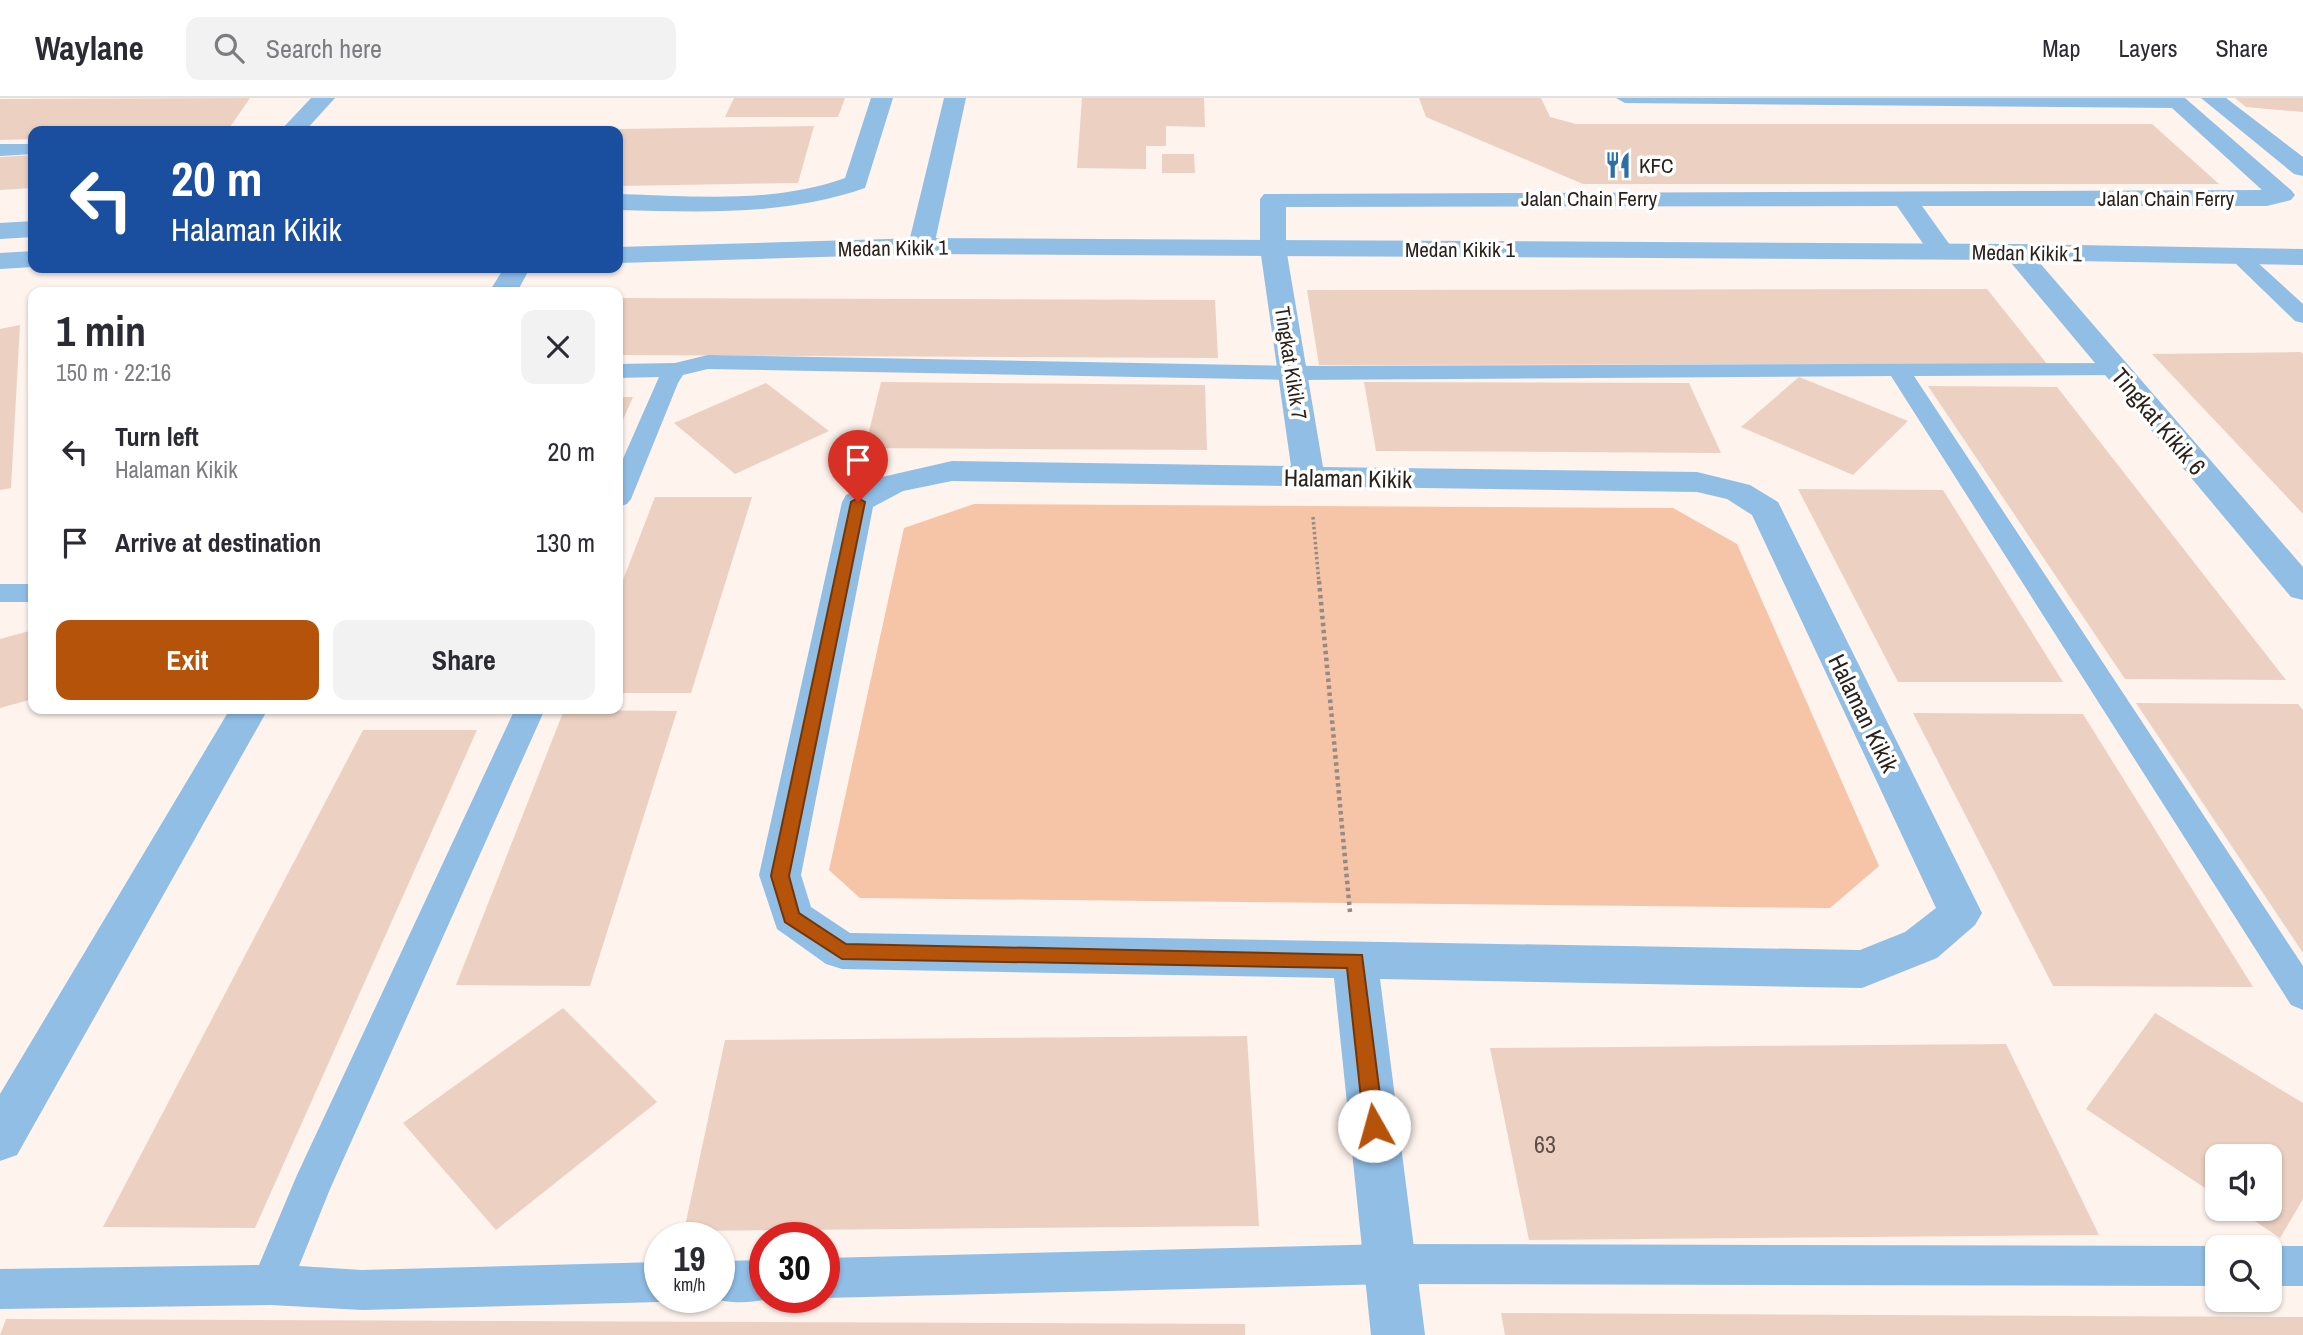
<!DOCTYPE html>
<html lang="en">
<head>
<meta charset="utf-8">
<style>
	:root { --surface:#fff; --page:#f2f2f3; --text:#2b2b33; --muted:#7c7c81; --line:#e1e1e2; --accent:#b45309 }
	body { margin:0; font-family:"Archivo Narrow",sans-serif; background:var(--page); color:var(--text); height:100vh; display:flex; flex-direction:column; font-size:26px; white-space:nowrap }
	* { box-sizing:border-box; margin:0 }
	p { font-size:23px; color:var(--muted) }
	.icon { flex:none; width:38px; height:38px; fill:none; stroke:currentColor; stroke-width:2; stroke-linecap:round; stroke-linejoin:round }
	.map { position:relative; flex:1; overflow:hidden }
	.drawer { position:absolute; left:28px; top:189px; width:595px; height:427px; display:flex; flex-direction:column; background:var(--surface); border-radius:14px; box-shadow:0 2px 5px #0004 }
	.drawer>* { flex:none }
	.hud { position:absolute; left:28px; top:28px; width:595px; height:147px; border-radius:14px; box-shadow:0 2px 5px #0004; background:#1a4fa0; color:#fff; overflow:hidden }
	.fabs { position:absolute; left:2205px; top:1046px; display:grid; gap:14px }
	.fabs a { display:grid; place-items:center; width:77px; height:77px; border-radius:14px; background:var(--surface); box-shadow:0 2px 5px #0004; font-size:35px }
	.speed { position:absolute; left:644px; top:1124px; display:flex; gap:14px; font-size:35px; font-weight:700; text-align:center }
	.speed>* { display:grid; place-content:center; width:91px; height:91px; border-radius:50%; background:var(--surface); box-shadow:0 2px 5px #0004; line-height:1 }
	.speed small { font-size:18px; font-weight:400 }
	.speed .limit { border:10px solid #d22; background:#fff; color:#111 }
	.pin { position:absolute; display:grid; place-items:center; width:60px; height:60px; color:#fff; margin:-72px -30px; border-radius:50% 50% 50% 0; rotate:-45deg; box-shadow:0 0 7px #0007 }
	.pin .icon { rotate:45deg }
	.me { position:absolute; width:77px; margin:-38px; rotate:353deg; stroke-linejoin:round; filter:drop-shadow(0 0 5px #0008) }
	.turn { display:flex; align-items:center; gap:24px; height:147px; padding:0 28px; font-size:32px }
	.turn .icon { width:91px; height:91px; stroke-width:2.5 }
	.turn b { display:block; font-size:49px; line-height:60px }
	.round { display:grid; place-items:center; flex:none; width:74px; height:74px; border-radius:14px; background:var(--page) }
	.summary { display:flex; align-items:center; justify-content:space-between; height:119px; padding:0 28px }
	h1 { font-size:42px; font-weight:700; line-height:52px }
	.button { display:flex; gap:14px; margin-top:auto; padding:14px 28px }
	.button a { flex:1; height:80px; border-radius:14px; background:var(--accent); color:#fff; font-size:28px; font-weight:700; line-height:80px; text-align:center }
	.button a+a { background:var(--page); color:var(--text) }
	ul { padding:0; list-style:none }
	li { display:flex; align-items:center; gap:21px; height:91px; padding:0 28px }
	li div { flex:1 }
	li b { display:block; font-size:26px }
	li em { font-style:normal }
	header { display:flex; align-items:center; gap:42px; box-sizing:border-box; height:98px; padding:0 35px; background:var(--surface); border-bottom:2px solid var(--line) }
	header strong { font-size:33px }
	nav { display:flex; gap:38px; margin-inline-start:auto; font-size:24px }
	.search { width:490px; height:63px; background:var(--page); display:flex; align-items:center; gap:18px; box-sizing:border-box; padding:0 24px; border-radius:14px; color:var(--muted); font-size:26px }
	.map>svg:first-child { display:block }
	.green { fill:#f6c4a7 }
	.building { fill:#ecd1c2 }
	.lines { fill:none; stroke-linecap:round; stroke-linejoin:round }
	.path-far1 { stroke:#958b85; stroke-width:3.5; stroke-dasharray:2.5 2.5; stroke-linecap:butt }
	.path { stroke:#958b85; stroke-width:4.5; stroke-dasharray:3.5 3.5; stroke-linecap:butt }
	.service { fill:#90bee5; fill-rule:evenodd }
	.minor { fill:#90bee5; fill-rule:evenodd }
	.tertiary { fill:#90bee5; fill-rule:evenodd }
	.route { fill:#b45309; stroke:#753606; stroke-width:2 }
	.labels { text-anchor:middle; dominant-baseline:central; stroke-width:7; stroke-linejoin:round; paint-order:stroke }
	.far-poi-label { font-size:21px; fill:#2c221c; stroke:#fff; text-anchor:start }
	.far-street-label { font-size:21px; fill:#2c221c; stroke:#fff }
	.street-label { font-size:24px; fill:#2c221c; stroke:#fff }
	.near-number-label { font-size:24px; fill:#5c4e46 }
</style>
</head>
<body>
<header>
<strong>Waylane</strong>
<div class="search"><svg class="icon" aria-label="search" viewBox="0 0 24 24"><circle cx="10" cy="10" r="6"/><path d="M15 15l6 6"/></svg>Search here</div>
<nav><a>Map</a><a>Layers</a><a>Share</a></nav>
</header>
<div class="map">
<svg width="2303" height="1237" viewBox="0 0 2303 1237">
	<rect width="100%" height="100%" fill="#fef3ed"/>
	<path class="green" d="M974,406l699,4 64,36 142,322 -49,42 -970,-10 -31,-28 75,-342z"/>
	<path class="building" d="M250,0l-20,29 -70,4h-127v8l-33,1v-41z
		M734,0h111l-7,19h-113z
		M1082,0h122l1,29 -39,-1v20h-20v23l-69,-1z
		M1419,0h122l9,19 26,7h576l67,60h-636l-157,-67z
		M2235,0h68v14l-57,-5z
		M814,28l-16,57 -180,3v-57z
		M1162,56h32l1,19h-33z
		M33,57v33l-33,2v-33z
		M1987,191l60,75 -728,1 -12,-75z
		M618,200l597,2 3,58 -600,-3z
		M20,227l-9,163 -11,2v-161z
		M2301,254l2,2v160l-151,-160z
		M1799,279l55,22 54,22 -55,54 -112,-48z
		M881,284l324,3 2,65 -342,-2z
		M1364,284l325,1 32,70 -345,-2z
		M766,285l63,48 -94,43 -61,-51z
		M1928,288l129,1 229,293 -161,-1z
		M618,299h15l-15,34z
		M1798,391l145,1 120,192h-165z
		M655,399h97l-61,196h-73v-100z
		M33,532v69l-33,9v-69z
		M2136,605l162,1 5,6v243z
		M564,612l113,1 -87,275 -134,-1z
		M1913,615l170,1 170,273 -200,-1z
		M363,632h114l-222,498 -152,-1z
		M563,910l94,94 -161,128 -93,-107z
		M2155,915l148,90v96l-23,39 -43,-29h33v-52h-53v39l-131,-87z
		M1247,938l12,190 -575,5 41,-191z
		M2006,946l93,191 -570,5 -39,-192z
		M1501,1215l802,4v18h-798z
		M6,1221l1239,5v11h-1245z"/>
	<g class="lines">
		<path class="path-far1" d="M1313,419l6,66"/>
		<path class="path" d="M1319,483l31,331"/>
		<path class="service" d="M1616,0h562l8,5 -9,5 -552,-5z
			M0,46h33v10l-33,2z
			M2239,152l7,2 57,52v19l-8,-2 -63,-61 -3,-4 3,-4z
			M708,257l585,11 829,-3 3,5 -3,5 -8,2 -200,1 389,590v44l-12,-5 -400,-629 -598,4 -585,-11 -25,6 -5,8 -47,116 -4,5 -9,3v-37l41,-93 -41,1v-14l57,-1z
			M0,486h33v18h-33z
			M515,611h30l-215,480 -31,77 63,4 298,-8v35h13l-13,5 -298,8 -91,-5 -271,4v-40l259,-4 38,-90z
			M1390,1146l827,2 4,2h-4v38l-827,-2 -566,14 -3,-1h3v-39z
			M2270,1148h33v40h-33v-38h-4z
			M765,1162v37h8c-17,7 -47,7 -64,0h10v-36z"/>
		<path class="minor" d="M311,0h24l-30,33h-25z
			M871,0h22l-28,90c-81,28 -163,24 -247,22v-16c76,2 154,10 227,-16z
			M944,0h22l-32,148 -4,6h-18l-4,-6z
			M2161,0h24l106,92 4,5 -4,5 -24,6h-345l33,46 -4,6h-18l-36,-52 -611,1v41l37,219 374,5 53,13 28,17 204,411 -7,12 -38,33 -75,30 -482,-9 45,356h-54l-37,-357 -492,-9 -16,-5 -49,-35 -18,-54 83,-373 4,-7 36,-18 70,-16 339,5 -31,-218v-49l4,-5 998,-4zM952,383l745,11 30,7 25,16 184,393 -31,24 -45,18 -1010,-17 -39,-26 -10,-32 72,-368 30,-16z
			M33,123v16l-33,2v-16z
			M2016,146l9,2 278,321v33l-12,-3 -284,-339 -4,-6 4,-6z
			M504,170h26l-13,24h-28z
			M230,611h38l-251,446 -17,6v-67z"/>
		<path class="tertiary" d="M2201,0h25l77,59v19l-9,-2z
			M921,140l1095,6 287,5v16l-287,-5 -1095,-6 -303,9v-16z
			M33,153v16l-33,2v-16z"/>
	</g>
	<path class="route" d="M858,400l7,4 -76,374 10,37 47,31 516,11 22,171 -3,6 -7,3 -7,-3 -3,-6 -17,-158 -505,-9 -57,-37 -14,-46 80,-374z"/>
	<defs>
		<symbol id="restaurant-bare" viewBox="-9 -9 18 18"><path d="M-5-6h1v4h1v-4h1v4h1v-4h1v5L-1.5 .5V6h-2V.5L-5-1ZM5-6V6H3V1.5H1.5Q1.5-4 5-6Z" fill="#2a70a5" stroke="#fff" stroke-width="2.5" paint-order="stroke"/></symbol>
	</defs>
	<g fill-rule="evenodd">
		<use href="#restaurant-bare" x="1599" y="48" width="38" height="38"/>
	</g>
	<g class="labels">
		<g class="far-poi-label">
			<text x="1639" y="67">KFC</text>
		</g>
		<g class="far-street-label">
			<text x="1589" y="100">Jalan Chain Ferry</text>
			<text x="2166" y="100">Jalan Chain Ferry</text>
			<text transform="translate(893 150) rotate(-1)">Medan Kikik 1</text>
			<text x="1460" y="151">Medan Kikik 1</text>
			<text transform="translate(2027 155) rotate(1)">Medan Kikik 1</text>
			<text transform="translate(1291 265) rotate(81)">Tingkat Kikik 7</text>
		</g>
		<g class="street-label">
			<text transform="translate(2159 323) rotate(50)">Tingkat Kikik 6</text>
			<text transform="translate(1348 380) rotate(1)">Halaman Kikik</text>
			<text transform="translate(1864 615) rotate(64)">Halaman Kikik</text>
		</g>
		<g class="near-number-label">
			<text x="1545" y="1046">63</text>
		</g>
	</g>
</svg>
<div class="fabs">
<a><svg class="icon" aria-label="sound" viewBox="0 0 24 24"><path d="M4 9h4l5-4v14l-5-4H4zM17 9q2 3 0 6"/></svg></a>
<a><svg class="icon" aria-label="search" viewBox="0 0 24 24"><circle cx="10" cy="10" r="6"/><path d="M15 15l6 6"/></svg></a>
</div>
<div class="speed"><div>19<small>km/h</small></div><div class="limit">30</div></div>
<div class="pin" style="left:858px;top:404px;background:#d93025"><svg class="icon" aria-label="arrive" viewBox="0 0 24 24"><path d="M6 21V4h12l-3 4 3 4H6"/></svg></div>
<svg class="me" style="left:1374px;top:1028px" viewBox="-20 -20 40 40"><circle r="19" fill="#fff"/><path d="M0-13L10 11 0 6-10 11z" fill="#b45309"/></svg>
<div class="hud">
<div class="turn"><svg class="icon" aria-label="left" viewBox="0 0 24 24"><path d="M17 20v-9H6M10 6l-5 5 5 5"/></svg><div><b>20 m</b>Halaman Kikik</div></div>
</div>
<section class="drawer">
<div class="summary"><div><h1>1 min</h1><p>150 m · 22:16</p></div><a class="round"><svg class="icon" aria-label="close" viewBox="0 0 24 24"><path d="M6 6l12 12M18 6L6 18"/></svg></a></div>
<ul>
<li><svg class="icon" aria-label="left" viewBox="0 0 24 24"><path d="M17 20v-9H6M10 6l-5 5 5 5"/></svg><div><b>Turn left</b><p>Halaman Kikik</p></div><em>20 m</em></li>
<li><svg class="icon" aria-label="arrive" viewBox="0 0 24 24"><path d="M6 21V4h12l-3 4 3 4H6"/></svg><div><b>Arrive at destination</b></div><em>130 m</em></li>
</ul>
<div class="button"><a>Exit</a><a>Share</a></div>
</section>
</div>
</body>
</html>
